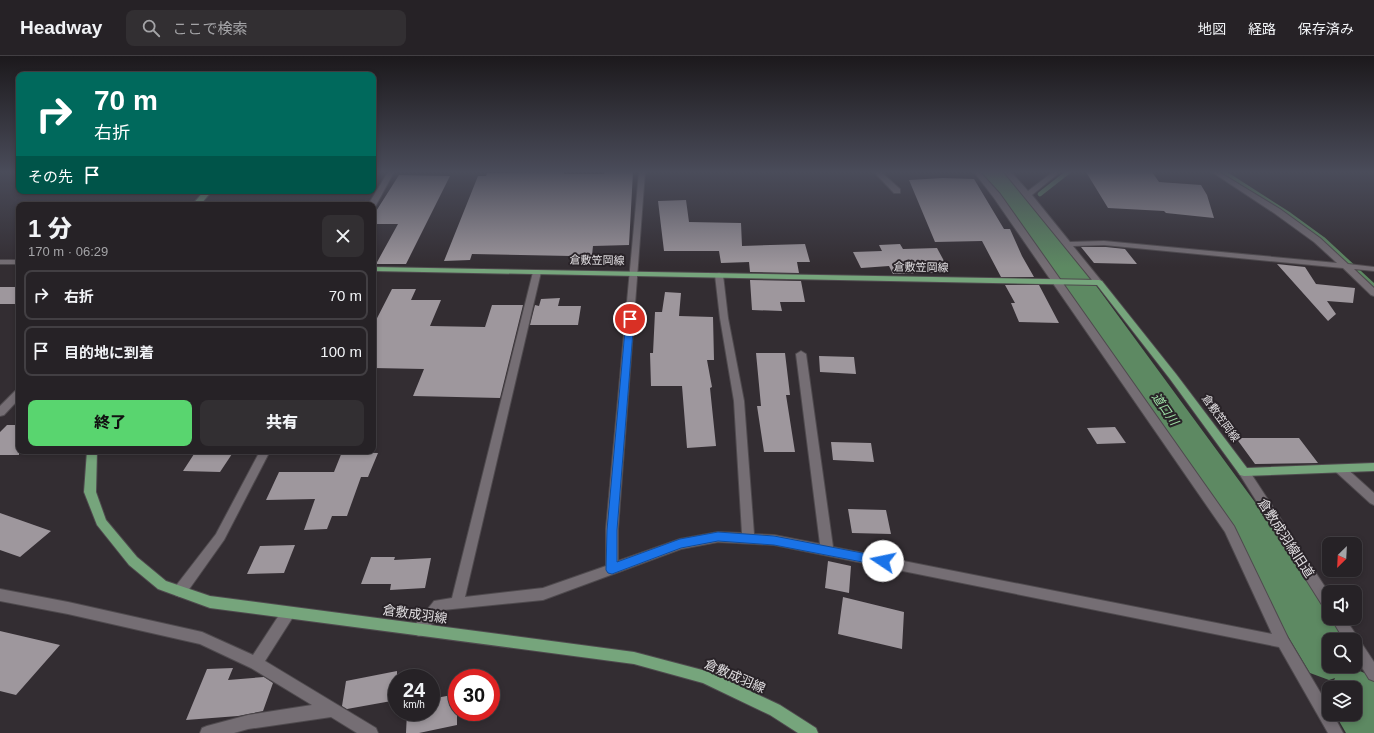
<!DOCTYPE html>
<html lang="ja">
<head>
<meta charset="utf-8">
<style>
	:root { --surface:#262226; --page:#322f32; --text:#f1f3f6; --muted:#a4a4a7; --line:#423f43; --accent:#59d56f }
	body { margin:0; font-family:Helvetica,"Noto Sans JP",sans-serif; background:var(--page); color:var(--text); height:100vh; display:flex; flex-direction:column; font-size:15px; white-space:nowrap }
	* { box-sizing:border-box; margin:0 }
	p { font-size:13px; color:var(--muted) }
	.icon { flex:none; width:22px; height:22px; fill:none; stroke:currentColor; stroke-width:2; stroke-linecap:round; stroke-linejoin:round }
	.map { position:relative; flex:1; overflow:hidden }
	.panel { position:absolute; left:16px; top:146px; width:360px; height:252px; display:flex; flex-direction:column; background:var(--surface); border-radius:8px; box-shadow:0 2px 6px #0003,0 0 0 1px var(--line) }
	.panel>* { flex:none }
	.guide { position:absolute; left:16px; top:16px; width:360px; height:122px; border-radius:8px; box-shadow:0 2px 6px #0003,0 0 0 1px var(--line); background:#00695c; color:#fff; overflow:hidden }
	.needle { width:26px; rotate:204deg }
	.buttons { position:absolute; left:1322px; top:481px; display:grid; gap:8px }
	.buttons a { display:grid; place-items:center; width:40px; height:40px; border-radius:8px; background:var(--surface); box-shadow:0 2px 6px #0003,0 0 0 1px var(--line); font-size:20px }
	.speed { position:absolute; left:388px; top:613px; display:flex; gap:8px; font-size:20px; font-weight:700; text-align:center }
	.speed>* { display:grid; place-content:center; width:52px; height:52px; border-radius:50%; background:var(--surface); box-shadow:0 2px 6px #0003,0 0 0 1px var(--line); line-height:1 }
	.speed small { font-size:10px; font-weight:400 }
	.speed .limit { border:6px solid #d22; background:#fff; color:#111 }
	.pin { position:absolute; display:grid; place-items:center; width:34px; height:34px; color:#fff; margin:-17px; border:2px solid #fff; border-radius:50%; box-shadow:0 1px 4px #0007 }
	.me { position:absolute; width:44px; margin:-22px; rotate:281deg; stroke-linejoin:round; filter:drop-shadow(0 0 3px #0008) }
	.turn { display:flex; align-items:center; gap:14px; height:84px; padding:0 12px; font-size:18px }
	.turn .icon { width:52px; height:52px; stroke-width:2.5 }
	.turn b { display:block; font-size:28px; line-height:34px }
	.then { display:flex; align-items:center; height:38px; padding:0 12px; background:#0003; gap:8px; font-size:15px }
	.round { display:grid; place-items:center; flex:none; width:42px; height:42px; border-radius:8px; background:var(--page) }
	.headline { display:flex; align-items:center; justify-content:space-between; height:68px; padding:0 12px }
	h1 { font-size:24px; font-weight:800; line-height:30px }
	.cta { display:flex; gap:8px; margin-top:auto; padding:8px 12px }
	.cta a { flex:1; height:46px; border-radius:8px; background:var(--accent); color:#111; font-size:16px; font-weight:800; line-height:46px; text-align:center }
	.cta a+a { background:var(--page); color:var(--text) }
	ul { padding:0; list-style:none }
	li { display:flex; align-items:center; gap:12px; height:50px; margin:0 8px 6px; padding:0 4px; border:2px solid var(--line); border-radius:8px }
	li div { flex:1 }
	li b { display:block; font-size:15px }
	li em { font-style:normal }
	header { display:flex; align-items:center; gap:24px; box-sizing:border-box; height:56px; padding:0 20px; background:var(--surface); border-bottom:1px solid var(--line) }
	header strong { font-size:19px }
	nav { display:flex; gap:22px; margin-inline-start:auto; font-size:14px }
	.search { width:280px; height:36px; background:var(--page); display:flex; align-items:center; gap:10px; box-sizing:border-box; padding:0 14px; border-radius:8px; color:var(--muted); font-size:15px }
	.map>svg:first-child { display:block }
	.lines { fill:none; stroke-linecap:round; stroke-linejoin:round }
	.stream { stroke:#5d8962; stroke-width:4.5 }
	.river { fill:#5d8962; fill-rule:evenodd }
	.building { fill:#9e979d }
	.street-casing { stroke:#4f4a4e; stroke-width:2 }
	.primary-casing { stroke:#4f4a4e; stroke-width:2 }
	.street { fill:#756e74; fill-rule:evenodd }
	.primary { fill:#76a57c; fill-rule:evenodd }
	.route { fill:#1a73e8; stroke:#114b97 }
	.labels { text-anchor:middle; dominant-baseline:central; stroke-width:4; stroke-linejoin:round; paint-order:stroke }
	.street-label { font-size:11px; fill:#e2dfe2; stroke:#292328 }
	.water-label { font-size:12px; font-style:italic; fill:#a2e5a9; stroke:#292328 }
	.near-street-label { font-size:13px; fill:#e2dfe2; stroke:#292328 }
</style>
</head>
<body>
<header>
<strong>Headway</strong>
<div class="search"><svg class="icon" aria-label="search" viewBox="0 0 24 24"><circle cx="10" cy="10" r="6"/><path d="M15 15l6 6"/></svg>ここで検索</div>
<nav><a>地図</a><a>経路</a><a>保存済み</a></nav>
</header>
<div class="map">
<svg width="1374" height="677" viewBox="0 0 1374 677">
	<rect width="100%" height="100%" fill="#332d32"/>
	<g class="lines">
		<path class="stream" d="M1223,116l67,43 33,24 51,47
			M1040,138l28,-22
			M1014,145h12"/>
		<path class="river" d="M976,116h27l75,89 179,244 72,105v8h6l13,19 1,3h-20v26h22l-3,6 7,-3 19,8v56h-28l-11,-19h20v-26h-24l4,-10 -6,2 -19,-7 -85,-142 -171,-258z
			M1355,597l1,2 -1,2z
			M1329,636v8l-2,-4z"/>
	</g>
	<path class="building" d="M564,116v2h40v-2h29l-4,73 -36,1 -2,19 -22,1 2,-10 -99,-2 -2,6 -26,1 34,-85h8l1,-3z
		M1086,116h66l7,10 42,3 6,10 7,23 -48,-5 -2,-2 -56,-3z
		M399,119l51,1 -44,88h-30l22,-40h-25v-8z
		M943,122l31,1 30,50h6l12,27 12,21h-33l-19,-36 -47,1 -26,-62z
		M686,144l3,22 52,1 1,23 63,-2 5,18h-13l2,11 -49,-1 -1,-10 -28,1 -2,-12h-55l-6,-50z
		M900,188l3,5 34,-1 13,24 -57,2 -4,-8 -28,2 -8,-16 29,-1 -3,-6z
		M1081,191h25l19,2 12,15 -43,-1z
		M1277,208l28,3 11,17 39,4 -2,15 -26,-2 9,13 -8,7z
		M750,224l51,1 4,21h-25l2,9 -30,-1z
		M1005,229h34l20,38 -40,-1 -8,-19h4z
		M0,231h19v17h-19z
		M392,233h24l-5,11h30l-11,26 55,1 7,-22h31l-23,93 -87,-2 11,-27 -51,-1v-42z
		M665,236l16,1 -2,23 34,1 1,43h-7l5,27 -2,1 6,58 -29,2 -5,-62h-31l-1,-33h3l2,-41h7z
		M560,242l-2,8h23l-3,19h-48l5,-20 4,1 2,-7z
		M756,297h29l5,42h-4l9,57h-31l-7,-46h4z
		M819,300l35,1 2,17 -36,-2z
		M7,369h12v30h-19v-23z
		M1115,371l11,16 -29,1 -10,-16z
		M1236,382h63l19,25 -63,1z
		M831,386l40,1 3,19 -41,-2z
		M196,395h38l-14,21 -37,-1z
		M342,396l36,1 -10,24h-7l-14,39h-15l-5,13 -23,1 11,-31 -49,1 13,-28h55z
		M848,453l38,1 5,24 -39,-1z
		M0,457l51,18 -31,26 -20,-7z
		M295,489l-11,28 -37,1 13,-28z
		M371,501h24l-1,3 37,-2 -6,30 -35,2 1,-6h-30z
		M828,505l23,5 -2,27 -24,-5z
		M843,541l61,15 -2,37 -64,-15z
		M0,575l60,14 -44,50 -16,-4z
		M233,612l-5,12 36,-3 9,6 -10,28 -25,5 -52,4 21,-51z
		M397,615v29l-50,9 -5,-3 4,-25z
		M457,638v31l-38,8h-13l1,-21h24v-13z"/>
	<g class="lines">
		<defs>
			<path id="street" d="M388,116h6l-19,35 -7,-2z
				M639,116h6l-27,357v32l62,-22 38,-7 24,1 -8,-132 -14,-83 -5,-43 4,-2 4,2 5,43 16,83 10,133 20,1 46,9 -24,-190 5,-3 5,3 27,193 439,87 -47,-102 -231,-334 -20,-26h6l20,22 234,332 54,112 41,69v7h4l10,19h-15l-49,-86 -505,-102 -56,-3 -37,7 -138,51 -100,10 -19,24 -5,2 -5,-2 -2,-4 2,-4 20,-25 18,-3 81,-326 4,-2 4,2 -76,325 78,-9 63,-22v-37z
				M874,116h7l19,17v4h-6z
				M1004,116h7l17,19 25,-19h7l-28,23 38,47 34,-1 233,22 -23,-21 -40,-29 -62,-41h7l61,37 40,29 28,26 26,3v4l-20,-2 20,19v8l-3,-1 -28,-27 -239,-23 -31,1 30,37 -1,2h-6z
				M0,204h19v4h-19z
				M19,334v9l-15,16 -4,1v-10l15,-15z
				M260,395h10l-46,89 -39,55 -5,2 -5,-2 -1,-4 1,-4 41,-53z
				M1340,409l4,1 30,27v12l-4,-2 -34,-31 -2,-3 2,-3z
				M1244,412l4,1 81,124v17l-5,-2 -84,-133 -2,-3 2,-3z
				M0,533l68,13 134,30 51,23 30,-46 5,-2 5,2 2,4 -2,4 -28,44 111,67 2,5h-21l-26,-16 -83,12 -14,4h-34l2,-5 5,-2 41,-11 64,-10 -61,-37 -51,-24 -132,-30 -68,-13z
				M1331,562h14l29,44v19l-5,-2 -14,-23v-16h-11z"/>
			<path id="primary" d="M204,135h8l-12,14h-8z
				M373,211l726,13 3,1 74,93 71,94 127,-5v8l-130,5 -4,-1 -70,-96 -73,-94 -724,-14z
				M87,395h10l-1,41 10,28 31,37 29,24 44,15 424,56 76,20 70,33 36,23 2,5h-20l-28,-18 -67,-32 -69,-19 -424,-56 -52,-19 -29,-24 -32,-40 -13,-33z"/>
		</defs>
		<use href="#street" class="street-casing"/>
		<use href="#primary" class="primary-casing"/>
		<use href="#street" class="street"/>
		<use href="#primary" class="primary"/>
	</g>
	<linearGradient id="sky" x2="0" y2="1"><stop stop-color="#1c191c"/><stop offset="0.55" stop-color="#4a4c5a"/><stop offset="1" stop-color="#4a4c5a" stop-opacity="0"/></linearGradient>
	<rect width="1374" height="211" fill="url(#sky)"/>
	<path class="route" d="M630,260l4,3 -17,211v32l63,-23 38,-7 56,4 109,21 4,1 2,3 -2,4 -4,1 -109,-21 -56,-4 -37,7 -69,26 -4,-1 -2,-3 1,-40 19,-211z"/>
	<g class="labels">
		<g class="street-label">
			<text transform="translate(597 204) rotate(1)">倉敷笠岡線</text>
			<text transform="translate(921 211) rotate(1)">倉敷笠岡線</text>
			<text transform="translate(1221 362) rotate(54)">倉敷笠岡線</text>
		</g>
		<g class="water-label">
			<text transform="translate(1165 353) rotate(55)">道口川</text>
		</g>
		<g class="near-street-label">
			<text transform="translate(1286 482) rotate(57)">倉敷成羽線旧道</text>
			<text transform="translate(415 558) rotate(8)">倉敷成羽線</text>
			<text transform="translate(735 620) rotate(24)">倉敷成羽線</text>
		</g>
	</g>
</svg>
<div class="buttons">
<a><svg class="needle" viewBox="-14 -14 28 28"><path d="M0-13l5 13h-10z" fill="#e53935"/><path d="M0 13l5-13h-10z" fill="#a4a4a7"/></svg></a>
<a><svg class="icon" aria-label="sound" viewBox="0 0 24 24"><path d="M4 9h4l5-4v14l-5-4H4zM17 9q2 3 0 6"/></svg></a>
<a><svg class="icon" aria-label="search" viewBox="0 0 24 24"><circle cx="10" cy="10" r="6"/><path d="M15 15l6 6"/></svg></a>
<a><svg class="icon" aria-label="layers" viewBox="0 0 24 24"><path d="M12 4l9 5-9 5-9-5zM3 14l9 5 9-5"/></svg></a>
</div>
<div class="speed"><div>24<small>km/h</small></div><div class="limit">30</div></div>
<div class="pin" style="left:630px;top:263px;background:#d93025"><svg class="icon" aria-label="arrive" viewBox="0 0 24 24"><path d="M6 21V4h12l-3 4 3 4H6"/></svg></div>
<svg class="me" style="left:883px;top:505px" viewBox="-20 -20 40 40"><circle r="19" fill="#fff"/><path d="M0-13L10 11 0 6-10 11z" fill="#1a73e8"/></svg>
<div class="guide">
<div class="turn"><svg class="icon" aria-label="right" viewBox="0 0 24 24"><path d="M7 20v-9h11M14 6l5 5-5 5"/></svg><div><b>70 m</b>右折</div></div>
<div class="then">その先<svg class="icon" aria-label="arrive" viewBox="0 0 24 24"><path d="M6 21V4h12l-3 4 3 4H6"/></svg></div>
</div>
<section class="panel">
<div class="headline"><div><h1>1 分</h1><p>170 m · 06:29</p></div><a class="round"><svg class="icon" aria-label="close" viewBox="0 0 24 24"><path d="M6 6l12 12M18 6L6 18"/></svg></a></div>
<ul>
<li><svg class="icon" aria-label="right" viewBox="0 0 24 24"><path d="M7 20v-9h11M14 6l5 5-5 5"/></svg><div><b>右折</b></div><em>70 m</em></li>
<li><svg class="icon" aria-label="arrive" viewBox="0 0 24 24"><path d="M6 21V4h12l-3 4 3 4H6"/></svg><div><b>目的地に到着</b></div><em>100 m</em></li>
</ul>
<div class="cta"><a>終了</a><a>共有</a></div>
</section>
</div>
</body>
</html>
